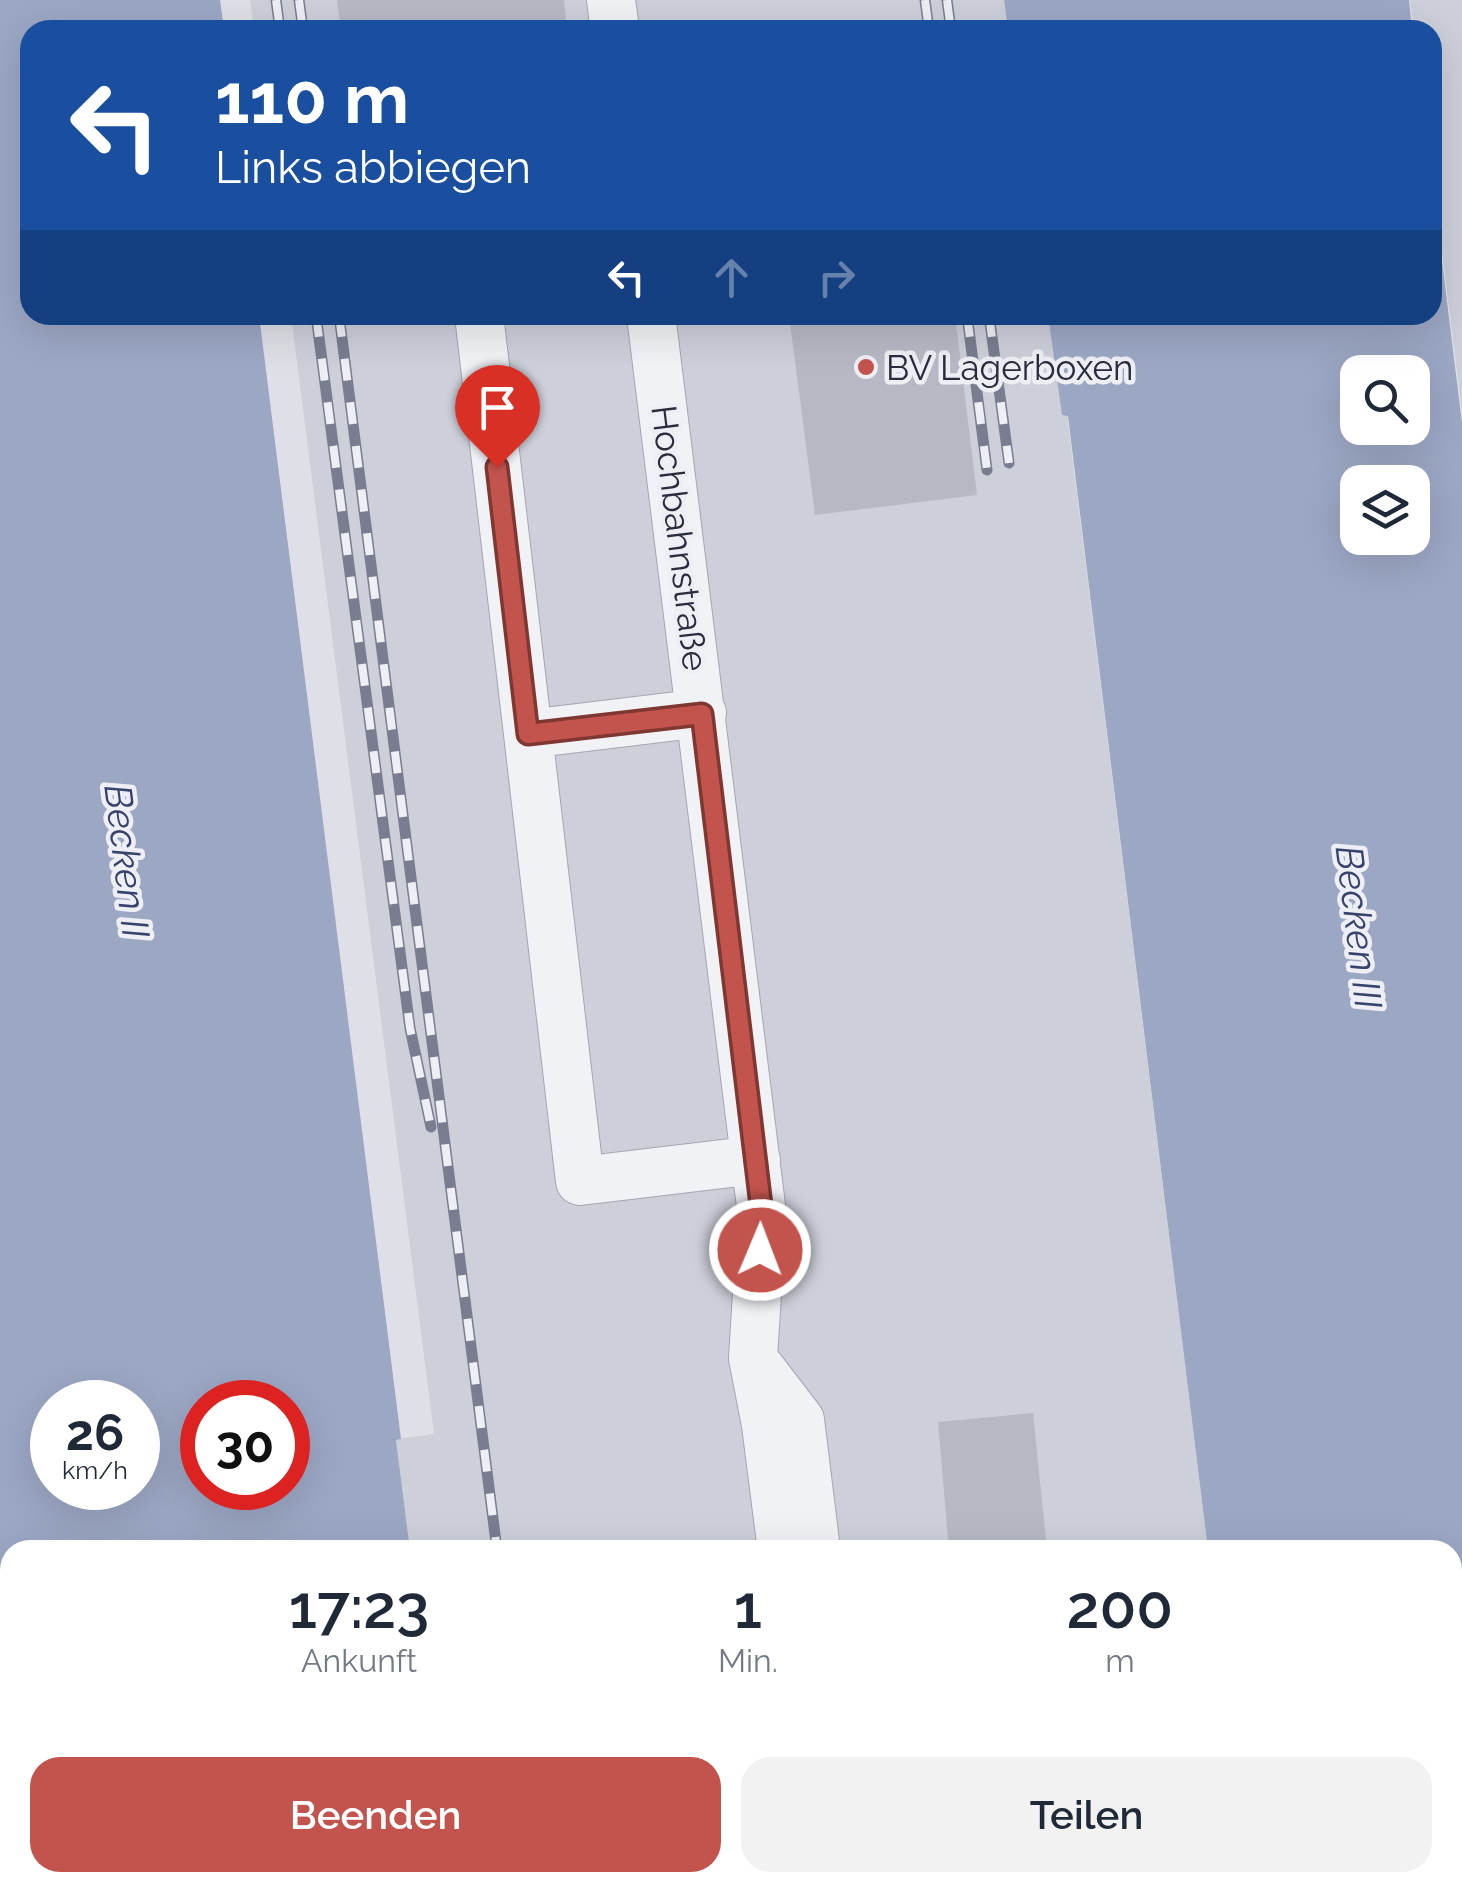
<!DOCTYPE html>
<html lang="de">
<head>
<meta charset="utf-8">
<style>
	:root { --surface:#fff; --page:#f2f2f3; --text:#1f2937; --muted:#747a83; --accent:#c3544d }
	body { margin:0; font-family:Raleway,sans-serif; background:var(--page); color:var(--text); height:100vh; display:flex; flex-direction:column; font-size:38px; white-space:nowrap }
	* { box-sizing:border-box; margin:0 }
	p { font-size:32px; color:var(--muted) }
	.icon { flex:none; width:55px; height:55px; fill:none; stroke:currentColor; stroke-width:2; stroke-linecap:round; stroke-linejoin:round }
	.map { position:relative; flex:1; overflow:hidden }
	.panel { position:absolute; left:0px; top:1540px; width:1462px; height:352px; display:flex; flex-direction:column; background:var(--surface); border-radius:30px 30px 0 0; box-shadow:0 10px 40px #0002 }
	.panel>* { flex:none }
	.hud { position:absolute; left:20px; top:20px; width:1422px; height:305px; border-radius:30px; box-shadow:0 10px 40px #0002; background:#1a4fa0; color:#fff; overflow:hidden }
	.tools { position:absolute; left:1340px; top:355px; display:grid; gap:20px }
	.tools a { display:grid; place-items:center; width:90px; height:90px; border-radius:20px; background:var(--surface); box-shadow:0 10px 40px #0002; font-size:50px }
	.speed { position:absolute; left:30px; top:1380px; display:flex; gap:20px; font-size:50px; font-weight:700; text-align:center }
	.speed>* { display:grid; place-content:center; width:130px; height:130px; border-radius:50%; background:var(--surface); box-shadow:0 10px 40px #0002; line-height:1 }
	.speed small { font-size:25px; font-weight:400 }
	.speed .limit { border:15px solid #d22; background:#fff; color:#111 }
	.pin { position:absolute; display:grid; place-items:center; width:85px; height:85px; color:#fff; margin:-102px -42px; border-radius:50% 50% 50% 0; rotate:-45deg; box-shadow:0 0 10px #0007 }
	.pin .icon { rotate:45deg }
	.me { position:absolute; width:110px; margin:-55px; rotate:1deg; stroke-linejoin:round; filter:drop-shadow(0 0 8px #0008) }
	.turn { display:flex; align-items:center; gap:35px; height:210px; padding:0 30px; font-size:45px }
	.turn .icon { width:130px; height:130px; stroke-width:2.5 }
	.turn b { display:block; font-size:70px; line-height:85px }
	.lanes { display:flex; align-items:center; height:95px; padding:0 30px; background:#0003; justify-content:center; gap:50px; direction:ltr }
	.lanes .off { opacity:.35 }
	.eta { display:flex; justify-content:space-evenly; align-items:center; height:170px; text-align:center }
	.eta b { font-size:60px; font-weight:600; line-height:70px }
	.button { display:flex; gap:20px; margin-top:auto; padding:20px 30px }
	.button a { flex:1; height:115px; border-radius:30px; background:var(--accent); color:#fff; font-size:40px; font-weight:600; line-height:115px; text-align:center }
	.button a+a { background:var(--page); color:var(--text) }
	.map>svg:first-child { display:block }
	.built { fill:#cdcfd9 }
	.water { fill:#9ca7c4; fill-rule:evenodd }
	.building { fill:#b6b9c3 }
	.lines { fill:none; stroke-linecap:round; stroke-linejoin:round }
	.minor-casing { stroke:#a5a6b1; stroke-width:50 }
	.minor { stroke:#f1f2f6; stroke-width:48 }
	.rail-casing { stroke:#7a7d8f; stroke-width:11 }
	.rail { stroke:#eeeff5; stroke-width:8; stroke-dasharray:22; stroke-linecap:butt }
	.route-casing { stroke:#7f3732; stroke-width:25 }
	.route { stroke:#c3544d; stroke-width:18 }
	.poi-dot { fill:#c3544d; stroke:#eeeff5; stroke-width:4 }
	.labels { text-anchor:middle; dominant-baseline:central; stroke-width:9; stroke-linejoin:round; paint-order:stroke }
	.poi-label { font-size:35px; fill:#292c3d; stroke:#eeeff5; text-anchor:start }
	.street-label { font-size:35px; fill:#292c3d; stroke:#eeeff5 }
	.water-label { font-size:38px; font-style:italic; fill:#37436d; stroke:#eeeff5 }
</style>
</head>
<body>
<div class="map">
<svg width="1462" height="1892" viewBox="0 0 1462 1892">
	<rect width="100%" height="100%" fill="#dfe0e7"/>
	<path class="built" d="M250,0h754l4,30h-754z
		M1410,0h52v412l-29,-233 -1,-149h-18z
		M291,315h757l14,100h5l141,1135h-798l-14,-111 38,-5z
		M0,1740l10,81v61l8,1 1,9h-19z
		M452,1883h543l-6,9h-536z"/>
	<path class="water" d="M0,0h220l4,30h-194v285h229l142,1124 -5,1 14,110h-400v271l-10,-81zM52,1402h86v86h-86zM202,1402h86v86h-86z
		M1004,0h405l3,30h-404z
		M1433,189l29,234v1469h-473l6,-10h457v-332h-244l-140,-1134 -6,-1 -14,-100h384zM1358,372h54v56h-54zM1358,482h54v56h-54z
		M452,1883l1,9h-434l-1,-9z"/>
	<path class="building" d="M337,0h227l3,30h-226z
		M789,315h166l22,180 -162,20z
		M1033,1413l14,137h-98l-11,-128z"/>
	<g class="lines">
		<defs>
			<path id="minor" d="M611,0l4,30
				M479,315l49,419 174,-21
				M651,315l111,899 -9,144 13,67 16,125
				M528,734l52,447 176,-21
				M761,1369l39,51 16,130
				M844,1882l1,10"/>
		</defs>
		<use href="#minor" class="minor-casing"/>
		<use href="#minor" class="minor"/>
		<defs>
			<path id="rail" d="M276,0l4,30
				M299,0l4,30
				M925,0l4,30
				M947,0l4,30
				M316,315l94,713 21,99
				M339,315l158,1235
				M967,315l20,155
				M989,315l20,148"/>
		</defs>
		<use href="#rail" class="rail-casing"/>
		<use href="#rail" class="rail"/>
	</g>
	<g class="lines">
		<defs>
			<path id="route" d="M497,467l31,267 174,-20 60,500 -2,36"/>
		</defs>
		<use href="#route" class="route-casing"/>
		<use href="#route" class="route"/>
	</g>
	<circle class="poi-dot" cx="866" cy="367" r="10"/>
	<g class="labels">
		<g class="poi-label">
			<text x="886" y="367">BV Lagerboxen</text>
		</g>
		<g class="street-label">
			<text transform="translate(680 538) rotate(83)">Hochbahnstraße</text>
		</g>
		<g class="water-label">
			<text transform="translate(127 861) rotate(83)">Becken II</text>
			<text transform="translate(1359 927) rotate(83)">Becken III</text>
		</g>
	</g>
</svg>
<div class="tools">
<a><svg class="icon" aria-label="search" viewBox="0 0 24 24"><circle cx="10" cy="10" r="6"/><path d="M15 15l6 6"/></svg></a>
<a><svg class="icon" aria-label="layers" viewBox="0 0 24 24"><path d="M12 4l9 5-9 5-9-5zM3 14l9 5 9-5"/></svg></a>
</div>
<div class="speed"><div>26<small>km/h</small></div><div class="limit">30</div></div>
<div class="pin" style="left:497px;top:467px;background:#d93025"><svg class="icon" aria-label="arrive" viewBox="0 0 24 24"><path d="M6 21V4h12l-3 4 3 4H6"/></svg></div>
<svg class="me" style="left:760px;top:1250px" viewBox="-20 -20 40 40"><circle r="17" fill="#c3544d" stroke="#fff" stroke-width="3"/><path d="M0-11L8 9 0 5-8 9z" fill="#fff"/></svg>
<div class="hud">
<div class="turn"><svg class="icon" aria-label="left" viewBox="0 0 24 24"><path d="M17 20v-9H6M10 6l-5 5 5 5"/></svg><div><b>110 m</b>Links abbiegen</div></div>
<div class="lanes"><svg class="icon" aria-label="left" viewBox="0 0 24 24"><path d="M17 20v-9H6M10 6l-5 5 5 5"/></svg><svg class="icon off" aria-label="ahead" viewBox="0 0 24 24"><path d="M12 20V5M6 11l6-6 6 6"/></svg><svg class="icon off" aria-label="right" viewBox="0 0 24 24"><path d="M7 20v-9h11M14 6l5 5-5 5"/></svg></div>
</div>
<section class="panel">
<div class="eta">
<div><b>17:23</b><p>Ankunft</p></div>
<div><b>1</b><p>Min.</p></div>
<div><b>200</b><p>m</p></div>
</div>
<div class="button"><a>Beenden</a><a>Teilen</a></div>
</section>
</div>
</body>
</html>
